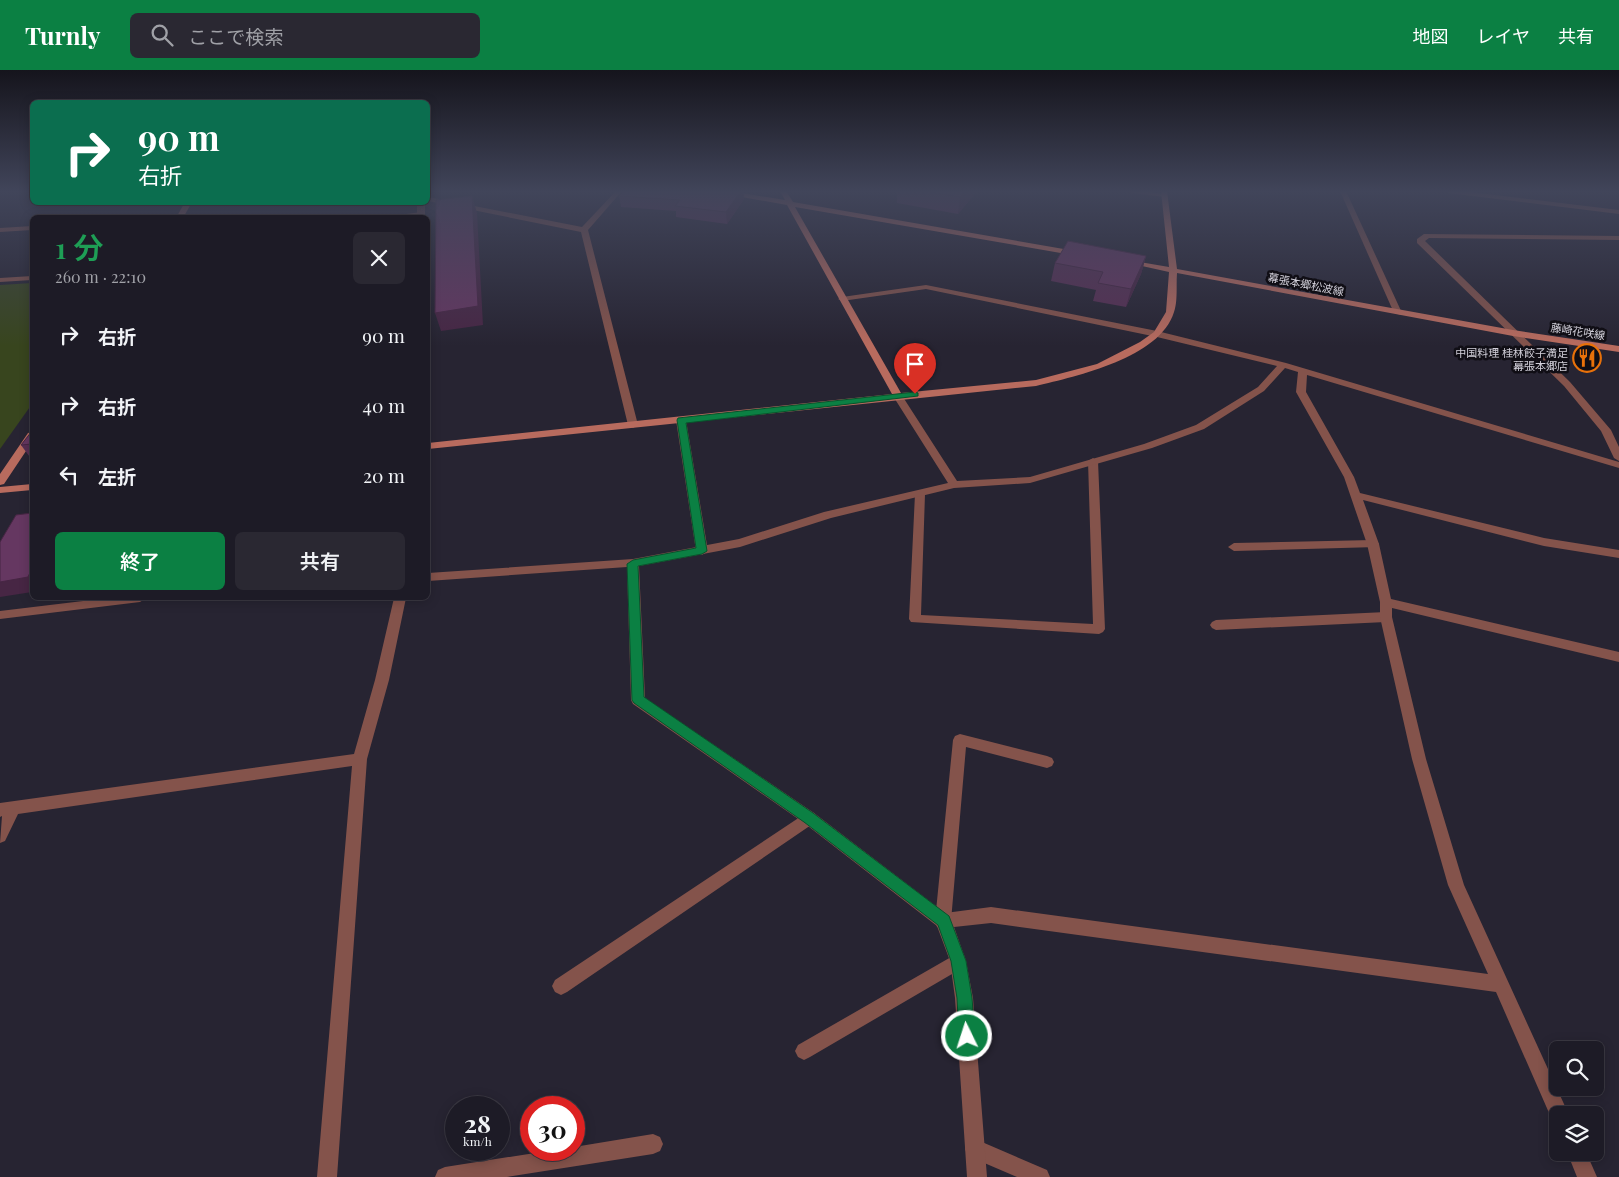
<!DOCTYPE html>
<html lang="ja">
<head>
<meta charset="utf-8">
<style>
	:root { --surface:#1d1b26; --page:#2a2832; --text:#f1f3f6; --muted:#a0a1a7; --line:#3b3943; --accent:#0b8043 }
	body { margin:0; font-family:"Playfair Display","Noto Sans JP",serif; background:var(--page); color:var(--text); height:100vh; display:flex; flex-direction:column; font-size:19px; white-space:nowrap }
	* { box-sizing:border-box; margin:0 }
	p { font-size:16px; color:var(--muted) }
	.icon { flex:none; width:28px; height:28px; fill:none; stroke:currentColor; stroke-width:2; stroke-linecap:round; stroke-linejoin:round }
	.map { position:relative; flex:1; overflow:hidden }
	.details { position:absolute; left:30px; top:145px; width:400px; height:385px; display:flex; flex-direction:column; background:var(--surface); border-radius:8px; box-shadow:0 2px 12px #0003,0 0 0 1px var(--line) }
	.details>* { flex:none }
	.banner { position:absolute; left:30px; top:30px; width:400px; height:105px; border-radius:8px; box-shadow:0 2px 12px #0003,0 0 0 1px var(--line); background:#0b6e4f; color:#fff; overflow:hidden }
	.buttons { position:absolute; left:1549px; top:971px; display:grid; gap:10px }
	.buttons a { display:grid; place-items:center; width:55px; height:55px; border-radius:8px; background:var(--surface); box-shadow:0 2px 12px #0003,0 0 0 1px var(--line); font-size:25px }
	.speed { position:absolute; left:445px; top:1026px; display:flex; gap:10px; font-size:25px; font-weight:700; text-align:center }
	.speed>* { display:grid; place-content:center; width:65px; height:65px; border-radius:50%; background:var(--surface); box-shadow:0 2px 12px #0003,0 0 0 1px var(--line); line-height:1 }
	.speed small { font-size:12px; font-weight:400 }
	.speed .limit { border:8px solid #d22; background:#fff; color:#111 }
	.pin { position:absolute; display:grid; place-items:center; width:42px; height:42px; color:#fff; margin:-51px -21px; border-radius:50% 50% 50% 0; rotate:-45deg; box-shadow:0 0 5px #0007 }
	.pin .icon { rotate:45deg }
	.me { position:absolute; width:55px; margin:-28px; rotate:356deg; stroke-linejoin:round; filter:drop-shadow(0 0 4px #0008) }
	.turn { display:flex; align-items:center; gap:18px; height:105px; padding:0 25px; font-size:22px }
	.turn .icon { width:65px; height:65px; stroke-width:2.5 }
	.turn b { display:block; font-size:35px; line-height:42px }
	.round { display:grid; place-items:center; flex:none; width:52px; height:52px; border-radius:8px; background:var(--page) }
	.head { display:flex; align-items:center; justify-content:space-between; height:85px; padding:0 25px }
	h1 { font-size:30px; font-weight:600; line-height:38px; color:#1e9e55 }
	.button { display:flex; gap:10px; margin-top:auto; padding:10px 25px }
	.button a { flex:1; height:58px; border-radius:8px; background:var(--accent); color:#fff; font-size:20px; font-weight:600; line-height:58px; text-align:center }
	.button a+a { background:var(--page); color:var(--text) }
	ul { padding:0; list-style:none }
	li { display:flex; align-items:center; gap:15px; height:70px; padding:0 25px }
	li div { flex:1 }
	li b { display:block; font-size:19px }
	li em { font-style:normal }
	header { display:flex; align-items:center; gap:30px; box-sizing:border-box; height:70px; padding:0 25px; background:var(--accent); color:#fff }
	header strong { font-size:24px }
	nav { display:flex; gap:28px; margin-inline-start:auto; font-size:18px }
	.search { width:350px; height:45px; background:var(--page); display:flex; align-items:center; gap:12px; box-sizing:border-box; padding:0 18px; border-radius:8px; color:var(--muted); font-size:19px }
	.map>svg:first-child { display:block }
	.green { fill:#38451e }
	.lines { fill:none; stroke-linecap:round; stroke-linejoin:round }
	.lane { fill:#84534b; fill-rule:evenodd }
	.street { fill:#84534b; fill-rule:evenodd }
	.secondary { fill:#b86b5e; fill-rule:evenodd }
	.wall { fill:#572f53 }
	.shaded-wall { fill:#472644 }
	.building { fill:#653761; stroke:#472644 }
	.route { fill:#0b8043; stroke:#07532c }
	.labels { text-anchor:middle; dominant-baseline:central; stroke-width:5; stroke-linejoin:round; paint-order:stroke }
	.far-street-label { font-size:11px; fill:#d2d0da; stroke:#100e15 }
	.far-poi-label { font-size:11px; fill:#d2d0da; stroke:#100e15; text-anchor:end }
</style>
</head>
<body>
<header>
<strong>Turnly</strong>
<div class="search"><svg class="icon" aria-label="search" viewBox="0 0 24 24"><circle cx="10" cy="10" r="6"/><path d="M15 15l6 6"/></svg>ここで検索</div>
<nav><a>地図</a><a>レイヤ</a><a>共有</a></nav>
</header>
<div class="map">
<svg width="1619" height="1107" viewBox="0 0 1619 1107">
	<rect width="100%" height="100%" fill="#272432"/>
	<path class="green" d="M32,213v121l-32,45v-164z"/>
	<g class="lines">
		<path class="lane" d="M421,142h3v4l-48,2z
			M681,347l5,3 22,131 -6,4 -6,-4 -20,-131z
			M1093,388l5,3 7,168 -2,3 -4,2 -188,-12 -2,-3 6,-125 5,-3 5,3 -4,121 172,9 -5,-163z
			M1373,470l4,1 2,3 -2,3 -143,4 -6,-4 6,-4z
			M1386,542l4,2 2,3 -2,3 -4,2 -170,8 -4,-2 -2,-3 2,-3 4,-2z
			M960,664l87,22 5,2 2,4 -2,4 -5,2 -81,-21 -15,174 -2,6 -6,2 -6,-2 -2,-6 18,-181 2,-4z
			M809,741l5,2 3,5 -3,5 -247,169 -6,3 -6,-3 -3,-6 3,-6z
			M958,883l6,2 2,6 -2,6 -154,90 -6,3 -6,-3 -3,-6 3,-6z
			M975,1069l72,31 3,7h-33l-49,-21 -3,-7 3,-7z"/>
		<path class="street" d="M616,121h6l-34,39 50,195 -5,3 -5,-3 -47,-193 -153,-31v-4l154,30z
			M1129,121h17l22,4 -3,2 -33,-4z
			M1340,121h6l56,122 -1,2 -7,-2z
			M1445,121h17l157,19v4l-171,-21z
			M417,132h8v16h-8z
			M32,156v4l-32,2v-4z
			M1424,164l195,2v4l-190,-2 -4,3 145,141 41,48 8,17v14l-5,-3 -13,-27 -37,-45 -147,-143v-4z
			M32,206v4l-32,2v-4z
			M926,215l231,46 129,32 333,99v6l-312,-93 -1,17 48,85 6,16 184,45 75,12v8l-75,-12 -181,-46 16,44 12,55 228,53v10l-227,-54v9l34,142 38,126 105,230h-11v8l-5,-1 -57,-130 -505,-69 -37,4 12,34 7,37 14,179h-20l-12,-179 -5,-37 -13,-35 -133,-103 -171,-119 -2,-4 -4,-133 -199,14v-8l205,-14 106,-20 85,-27 124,-29 -55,-87 2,-2h6l56,87 73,-4 114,-33 52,-19 62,-38 19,-21 -120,-29 -231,-48 -84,12 -4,-2 4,-2zM1285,298l13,4 -2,20 48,85 23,67 13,58v15l32,142 36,126 40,89 -497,-67 -46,6 -131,-100 -169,-115 -6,-132 101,-19 91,-29 123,-30 76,-5 122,-35 52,-19 60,-38z
			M108,528h38l-6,4 -140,17v-8z
			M394,528h12l-17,82 -22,79 -30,418h-20l35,-411 -334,48 -13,27 -5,2 2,-27 -2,1v-14l354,-49 21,-74z
			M653,1064l7,3 3,7 -3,7 -7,3 -146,23h-72l3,-7 7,-3 109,-17h20v-3z
			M1567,1082h19l11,25h-20z"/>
		<path class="secondary" d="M716,121h13l56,9 -5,-9h6l7,11 288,50v4h-3l-283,-49 106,186 135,-13 61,-16 43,-22 14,-10 12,-20 3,-40 -45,-10 4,-2 41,7 -8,-76h6l10,78 336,61 106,16v6l-106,-16 -336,-63c-1,12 1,28 -3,39 -14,46 -97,64 -138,74l-608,63v-6l464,-49 -105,-189 -68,-12z
			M185,132h7l-9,16h-7z
			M32,362v10l-28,42 -4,1v-11l28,-41z
			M32,414v6l-32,3v-6z"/>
	</g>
	<path class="wall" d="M624,121h126l-2,1 -5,-1 1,8 -17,25 -51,-7v-6l-55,-4 -2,-11z
		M897,121h80l-19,23 -61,-11z
		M1146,186l-5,18 -15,33 -33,-6 3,-11 -45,-9 4,-18z
		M32,361v29l-11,-15z"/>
	<path class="shaded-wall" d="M741,121h2l1,8 -17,25 -1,-12z
		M965,121h12l-19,23 2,-17z
		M472,126l5,17 6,112 -42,6 -6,-18z
		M1146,186l-5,18 -15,33 5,-18z
		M32,498v24l-32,5v-15z"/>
	<path class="building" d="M624,121h117l-15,21 -51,-6 5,-6 -61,-4z
		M924,121h41l-5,6z
		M472,126l6,110 -43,7 1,-113z
		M1068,171l78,15 -15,33 -33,-6 5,-11 -48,-9z
		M32,361v13l-11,1z
		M32,443v55l-4,9 -28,5v-40l16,-27z"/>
	<linearGradient id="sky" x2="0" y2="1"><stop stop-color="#15141c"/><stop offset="0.44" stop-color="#41455a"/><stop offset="1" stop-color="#41455a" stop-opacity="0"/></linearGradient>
	<rect width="1619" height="276" fill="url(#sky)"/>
	<path class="route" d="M915,322l3,1v3l-232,27 21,128 -5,3 -64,12 6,131 169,116 136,103 17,45 6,37 3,38 -2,5 -6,3 -5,-3 -3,-5 -2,-38 -6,-37 -13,-36 -134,-103 -170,-119 -2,-3 -5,-136 6,-4 63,-12 -19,-128 1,-2z"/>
	<defs>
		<symbol id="restaurant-ring" viewBox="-11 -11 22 22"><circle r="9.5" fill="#100e15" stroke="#e8710a" stroke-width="1.5"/><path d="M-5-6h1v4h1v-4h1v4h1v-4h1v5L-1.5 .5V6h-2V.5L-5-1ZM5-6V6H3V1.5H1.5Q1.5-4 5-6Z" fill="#e8710a"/></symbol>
	</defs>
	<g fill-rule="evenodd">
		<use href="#restaurant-ring" x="1571" y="272" width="32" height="32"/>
	</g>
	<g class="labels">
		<g class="far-street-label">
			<text transform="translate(1306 214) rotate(11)">幕張本郷松波線</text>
			<text transform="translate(1578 261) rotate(9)">藤崎花咲線</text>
		</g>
		<g class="far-poi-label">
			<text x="1568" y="282">中国料理 桂林餃子満足<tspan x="1568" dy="13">幕張本郷店</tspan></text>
		</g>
	</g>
</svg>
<div class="buttons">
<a><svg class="icon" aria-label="search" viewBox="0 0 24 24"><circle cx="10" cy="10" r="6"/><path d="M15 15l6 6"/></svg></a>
<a><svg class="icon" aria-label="layers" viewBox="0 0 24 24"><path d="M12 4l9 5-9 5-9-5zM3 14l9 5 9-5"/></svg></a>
</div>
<div class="speed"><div>28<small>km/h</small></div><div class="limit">30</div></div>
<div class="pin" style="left:915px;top:324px;background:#d93025"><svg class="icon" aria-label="arrive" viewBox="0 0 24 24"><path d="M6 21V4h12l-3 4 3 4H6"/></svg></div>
<svg class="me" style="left:967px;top:966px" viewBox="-20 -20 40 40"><circle r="17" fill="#0b8043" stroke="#fff" stroke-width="3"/><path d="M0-11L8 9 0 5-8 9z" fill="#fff"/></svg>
<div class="banner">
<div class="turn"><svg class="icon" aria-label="right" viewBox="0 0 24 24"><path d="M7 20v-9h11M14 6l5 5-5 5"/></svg><div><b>90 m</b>右折</div></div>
</div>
<section class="details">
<div class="head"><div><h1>1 分</h1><p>260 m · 22:10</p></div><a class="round"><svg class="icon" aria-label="close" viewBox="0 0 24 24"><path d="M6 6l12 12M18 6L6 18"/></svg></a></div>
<ul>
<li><svg class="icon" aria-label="right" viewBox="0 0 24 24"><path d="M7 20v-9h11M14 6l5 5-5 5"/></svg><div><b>右折</b></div><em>90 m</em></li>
<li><svg class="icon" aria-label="right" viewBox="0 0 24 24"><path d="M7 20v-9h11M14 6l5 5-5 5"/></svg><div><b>右折</b></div><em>40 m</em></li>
<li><svg class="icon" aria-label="left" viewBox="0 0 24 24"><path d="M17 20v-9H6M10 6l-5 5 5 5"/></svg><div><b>左折</b></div><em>20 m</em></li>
</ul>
<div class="button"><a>終了</a><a>共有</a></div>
</section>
</div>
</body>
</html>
